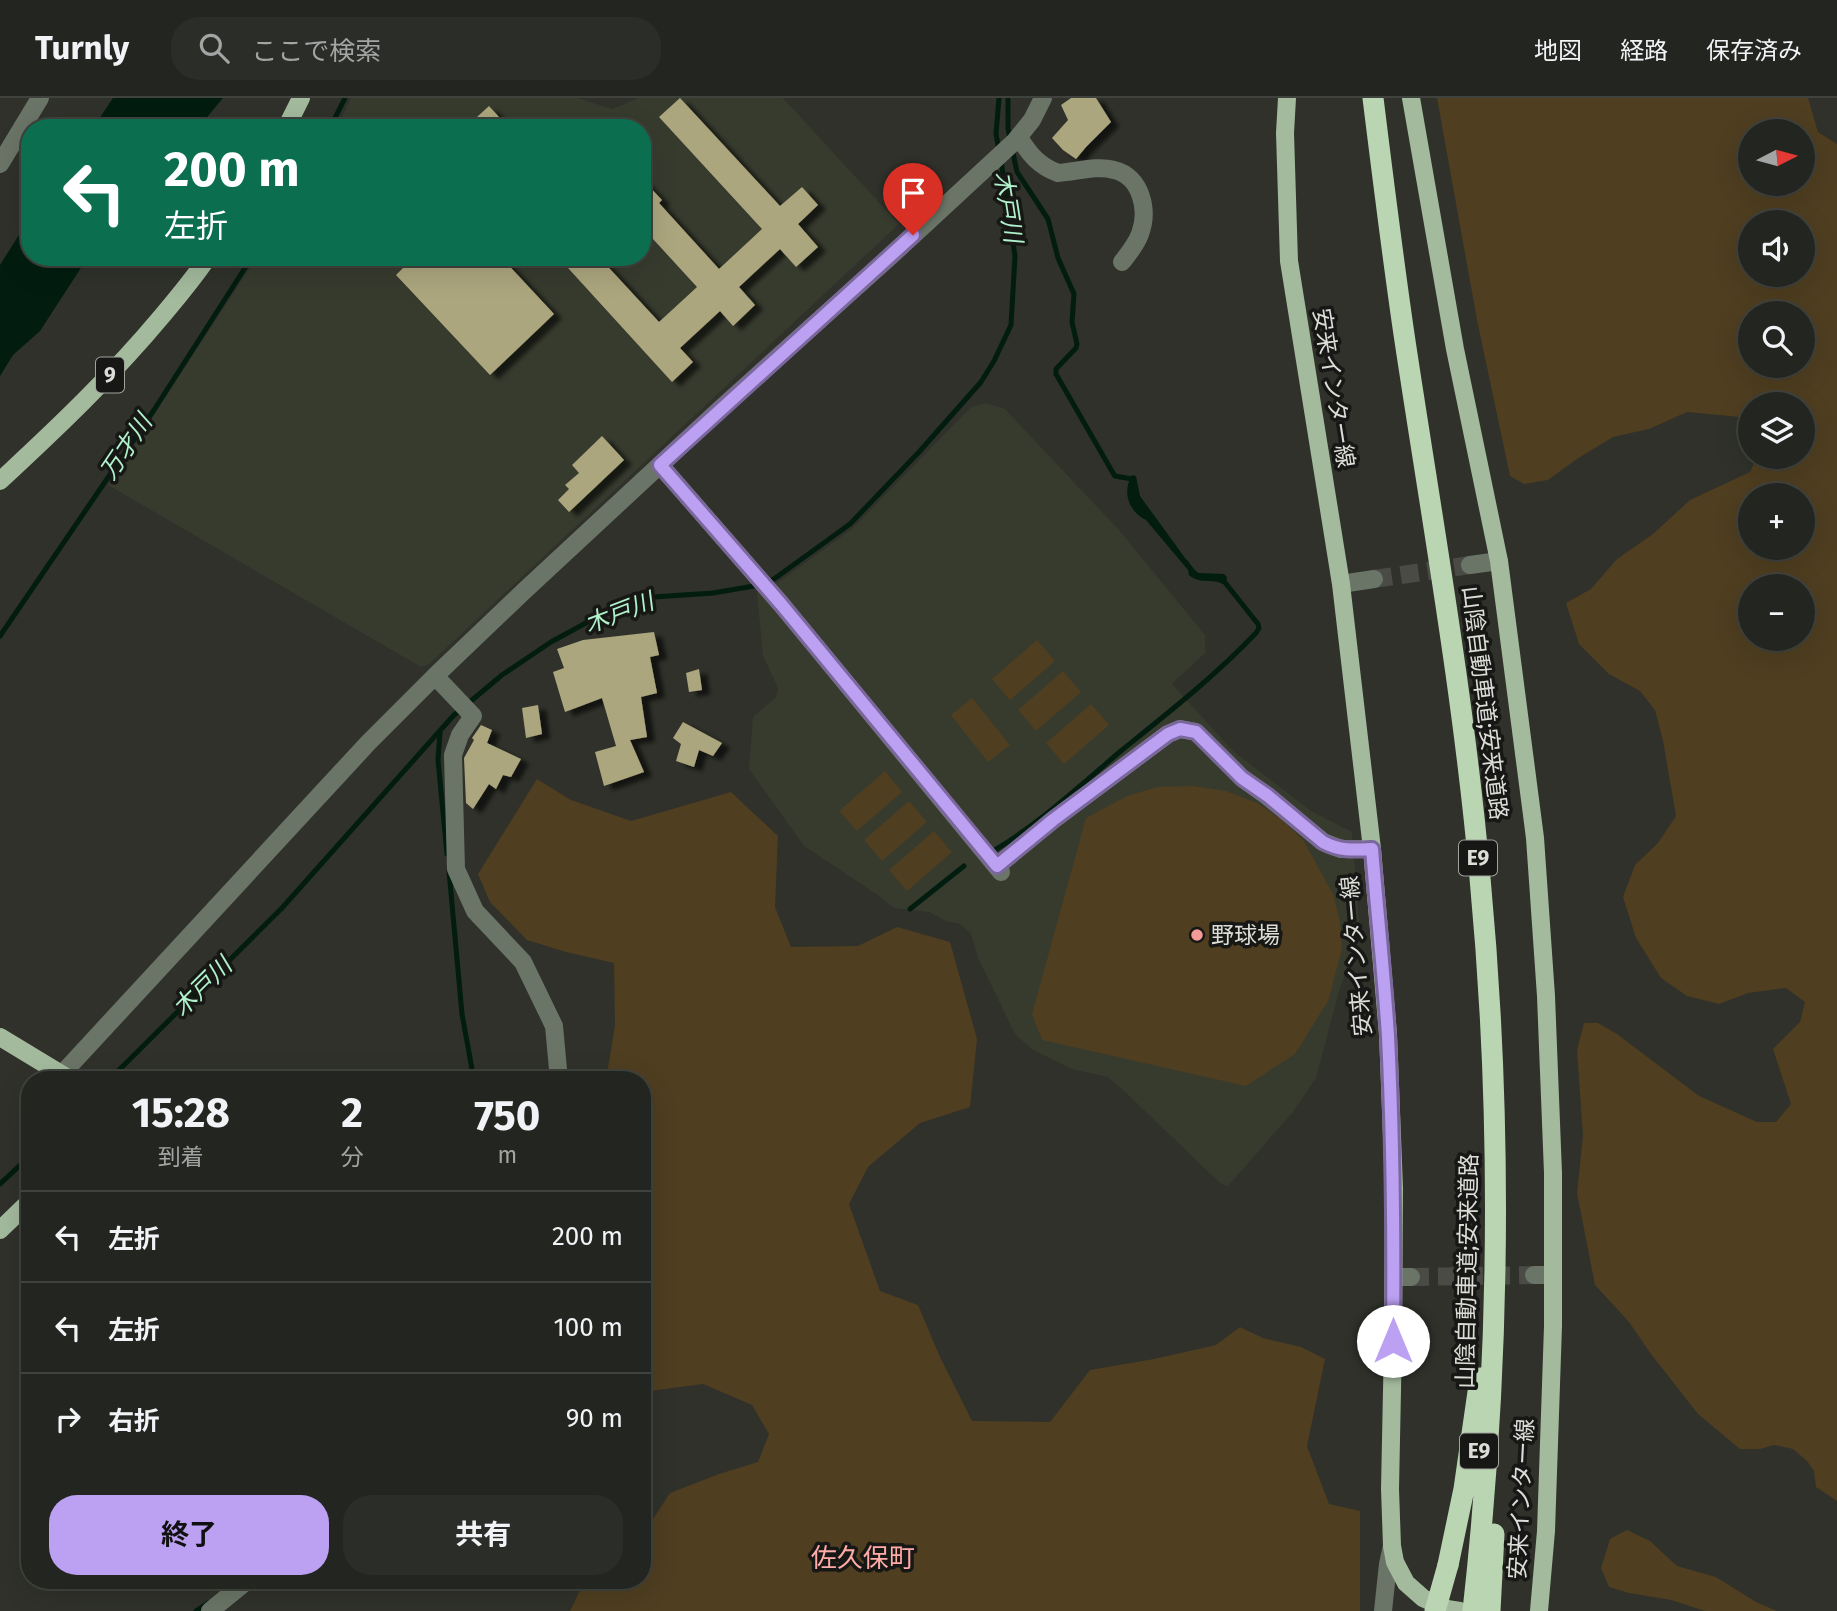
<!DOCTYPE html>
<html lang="ja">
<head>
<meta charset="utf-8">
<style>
	:root { --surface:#232520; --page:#2b2d29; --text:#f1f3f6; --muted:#a3a5a5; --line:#40423e; --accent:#bca0f2 }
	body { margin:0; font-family:"Fira Sans","Noto Sans JP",sans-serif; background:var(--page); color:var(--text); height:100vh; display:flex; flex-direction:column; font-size:26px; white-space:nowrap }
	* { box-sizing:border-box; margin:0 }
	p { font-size:23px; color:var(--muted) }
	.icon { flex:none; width:38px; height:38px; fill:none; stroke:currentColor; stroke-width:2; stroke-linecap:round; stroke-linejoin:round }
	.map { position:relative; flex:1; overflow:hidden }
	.drawer { position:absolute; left:21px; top:973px; width:630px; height:518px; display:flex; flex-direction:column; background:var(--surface); border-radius:28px; box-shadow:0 7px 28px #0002,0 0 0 2px var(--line) }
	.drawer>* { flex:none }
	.guide { position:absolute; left:21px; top:21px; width:630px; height:147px; border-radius:28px; box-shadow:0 7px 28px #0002,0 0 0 2px var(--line); background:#0b6e4f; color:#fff; overflow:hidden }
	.needle { width:46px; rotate:84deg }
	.controls { position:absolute; left:1738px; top:21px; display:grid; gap:14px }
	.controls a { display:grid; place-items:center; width:77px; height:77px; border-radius:50%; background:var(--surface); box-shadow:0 7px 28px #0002,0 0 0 2px var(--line); font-size:35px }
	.pin { position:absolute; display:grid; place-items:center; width:60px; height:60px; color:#fff; margin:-72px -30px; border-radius:50% 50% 50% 0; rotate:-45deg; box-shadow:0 0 7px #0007 }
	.pin .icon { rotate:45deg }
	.me { position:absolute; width:77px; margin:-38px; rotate:0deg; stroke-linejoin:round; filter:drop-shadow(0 0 5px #0008) }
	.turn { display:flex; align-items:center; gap:24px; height:147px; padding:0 28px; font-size:32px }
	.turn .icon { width:91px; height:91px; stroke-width:2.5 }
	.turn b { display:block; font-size:49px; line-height:60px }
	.eta { display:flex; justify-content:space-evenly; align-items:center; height:119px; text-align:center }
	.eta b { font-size:42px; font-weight:700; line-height:49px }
	.primary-button { display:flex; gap:14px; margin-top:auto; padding:14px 28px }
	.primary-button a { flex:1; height:80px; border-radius:28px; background:var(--accent); color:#111; font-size:28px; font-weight:700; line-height:80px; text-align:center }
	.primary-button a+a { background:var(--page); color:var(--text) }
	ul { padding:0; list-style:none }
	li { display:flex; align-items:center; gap:21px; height:91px; padding:0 28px; border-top:2px solid var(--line) }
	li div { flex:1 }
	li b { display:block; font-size:26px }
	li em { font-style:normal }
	header { display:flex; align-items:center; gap:42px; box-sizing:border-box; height:98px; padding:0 35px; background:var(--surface); border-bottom:2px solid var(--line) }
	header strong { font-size:33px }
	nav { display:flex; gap:38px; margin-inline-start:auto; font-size:24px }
	.search { width:490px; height:63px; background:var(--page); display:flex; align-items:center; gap:18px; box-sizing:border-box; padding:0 24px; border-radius:28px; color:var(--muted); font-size:26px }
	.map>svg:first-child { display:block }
	.built { fill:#373b2e }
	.green { fill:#4f3e20; fill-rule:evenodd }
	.water { fill:#021d0f }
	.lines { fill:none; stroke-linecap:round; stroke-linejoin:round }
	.stream { stroke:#021d0f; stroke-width:5 }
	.building { fill:#aca67e; filter:url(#shadow) }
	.minor-tunnel { stroke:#494b44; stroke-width:18; stroke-dasharray:18 9; stroke-linecap:butt }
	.minor { stroke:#6a7567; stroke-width:18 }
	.major { stroke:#a3ba9d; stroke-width:18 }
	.highway { stroke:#bad5b2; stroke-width:21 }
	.highway-bridge { stroke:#bad5b2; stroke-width:21 }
	.route-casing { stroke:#7a689d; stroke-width:18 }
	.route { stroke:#bca0f2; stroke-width:12 }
	.poi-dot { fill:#f59b97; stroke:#171815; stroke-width:2.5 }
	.labels { text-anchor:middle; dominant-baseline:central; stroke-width:7; stroke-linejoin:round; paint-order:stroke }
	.shield { fill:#171815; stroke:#a1a29e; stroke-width:2 }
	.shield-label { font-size:21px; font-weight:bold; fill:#dcddd9 }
	.street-label { font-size:23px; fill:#dcddd9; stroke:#171815 }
	.poi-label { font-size:23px; fill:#dcddd9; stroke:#171815; text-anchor:start }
	.water-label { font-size:24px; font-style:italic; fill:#b0f2cc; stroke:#171815 }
	.quarter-label { font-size:26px; fill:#ffaba7; stroke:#171815 }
</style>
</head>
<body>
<header>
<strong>Turnly</strong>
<div class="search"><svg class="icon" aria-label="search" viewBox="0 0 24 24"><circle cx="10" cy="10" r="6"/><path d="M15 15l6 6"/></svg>ここで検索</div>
<nav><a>地図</a><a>経路</a><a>保存済み</a></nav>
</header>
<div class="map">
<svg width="1837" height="1513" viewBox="0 0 1837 1513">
	<defs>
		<filter id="shadow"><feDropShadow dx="8" dy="4.5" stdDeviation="2" flood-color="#0009"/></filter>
	</defs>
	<rect width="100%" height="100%" fill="#2f312a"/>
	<path class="built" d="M351,0h227l34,11 27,-11h144l116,126 -470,440 -8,3 -313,-182 149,-228h385v-129h-306z
		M986,305l19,6 114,121 86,105v18l-33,31 61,67 78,60 41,21 8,101 -21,58 -23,87 -23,34 -65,74 -7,-2 -98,-94 -15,-13 -36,-8 -39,-19 -18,-16 -37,-76 -7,-24 -11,-10 -14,-3 -17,-9 -35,-4 -15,-12 -75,-50 -55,-77 4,-52 23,-20 2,-9 -15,-32 -6,-64h4l19,-11 72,-52 119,-122z"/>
	<path class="green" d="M1437,0h371l10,34 19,12v1357l-21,-14 -2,-16 -7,-10 -14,-12 -19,-4 -14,4h-20l-42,-35 -47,-60 -22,-32 -34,-37 -18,-92 6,-57 -6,-86 7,-27h14l19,11 82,62 58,26h19l15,-18 -18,-55 27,-27 5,-20 -19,-14 -38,5 -29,11 -32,-8 -26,-18 -25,-40 -13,-41 12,-32 23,-22 18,-27 -13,-75 -8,-31 -15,-19 -31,-17 -30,-30 -13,-41 25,-14 26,-30 36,-25 37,-34 60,-28 7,-15h45v-53h-52v14l-63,-6 -38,17 -36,8 -36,22 -29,21 -24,4 -14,-8 -33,-156zM1802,33v53h-52v-53zM1802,124v53h-52v-53zM1802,215v53h-52v-53zM1802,397v53h-52v-53zM1750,488h52v53h-52z
		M1037,542l18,21 -45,39 -18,-21z
		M1063,573l18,21 -45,39 -18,-21z
		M972,600l38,47 -22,17 -37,-47z
		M1091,606l18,21 -45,39 -18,-21z
		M885,673l17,21 -45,39 -18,-20z
		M537,681l34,21 60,21 100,-29 47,44 -3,71 16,40 67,-1 39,-19 53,15 27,97 -7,68 -50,16 -52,44 -19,37 31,87 38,14 22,52 32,64 78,1 40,-52 64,-11 62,-14 24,-18 23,11 38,9 24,12 -18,87 22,58 31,7v100h-790l14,-29 -37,-2h95v-50l5,-2 23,-35 49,-19 39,-12 11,-28 -17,-29 -49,-21 -61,8v-312h-36l9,-55 -1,-62 -48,-11 -39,-12 -37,-38 -12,-28z
		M1193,688l33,5 31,12 25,17 21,20 30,54 7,28 2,27 -14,52 -33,53 -49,32 -204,-46 -10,-26 54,-196 41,-22 30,-9z
		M909,703l18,21 -45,39 -18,-21z
		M934,733l18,21 -45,39 -18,-21z
		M1627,1432l23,11 27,25 39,11 40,25 21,9h-72l-34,-11 -42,-7 -20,-6 -8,-19 9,-29z"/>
	<path class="water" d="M113,0h110l-25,30h-105z
		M30,123v36h58l-48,74 -27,24 -13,21v-111l24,-38z
		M1132,377l4,1 4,20 45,62c5,4 8,12 14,15l25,1 3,3 -1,6 -3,1c-12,-6 -22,1 -34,-9l-1,-5 -42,-50c-18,-9 -24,-28 -14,-45z"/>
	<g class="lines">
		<path class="stream" d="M999,0l-3,36 3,16
			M1008,0v31l9,43 31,47 10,39 16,36 -2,28 5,22 -1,4 -20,21v5l57,99 2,3 17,3 1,3
			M330,30l15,-30
			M0,538l154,-226 98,-153
			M440,634l-2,28 9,94
			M995,752c46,-28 86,-65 127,-100 46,-37 93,-74 134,-117l3,-5 -1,-4 -35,-44
			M449,773l13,143 12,66
			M910,811l54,-43
			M109,982l173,-172 171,-192 49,-41 49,-33 44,-24 59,-21 59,-4 41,-7 20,-7 76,-55 69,-72 62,-70 13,-21 17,-36 4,-69 -14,-96
			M0,1086l30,-28
			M196,1513l12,-8"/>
	</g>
	<path class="building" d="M680,0l100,108 22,-19 16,18 -20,19 20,23 -22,20 -16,-18 -41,38 16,18 -22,21 -13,-15 -40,37 13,14 -21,20 -114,-125h41l60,65 38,-35 -55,-60v-48l20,21 -3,3 60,66 43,-40 -103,-112z
		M1071,0h25l15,24 -25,25 -10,12 -13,-9 -11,-12 16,-18 -7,-15z
		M489,8l20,22h-44z
		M414,159h87l53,57 -64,61 -94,-100z
		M602,338l22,24 -55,52 -11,-12 11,-11 -4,-4 14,-12 -7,-8z
		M654,534l5,23 -9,2 7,36 -16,4 6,40 -17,3 14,32 -40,14 -9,-34 21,-6 -14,-48 -37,14 -12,-40 11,-4 -7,-19 26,-9z
		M699,571l3,21 -13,2 -3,-19z
		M538,607l4,29 -16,4 -4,-30z
		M683,624l39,21 -9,13 -14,-6 -5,17 -18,-6 5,-17 -8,-6z
		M481,627l11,5 -5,13 34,16 -10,18 -8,-2 -7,14 -7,-5 -16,25 -7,-6 -2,-45 10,-18 -2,-2z"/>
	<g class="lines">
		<path class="minor-tunnel" d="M1374,481l96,-14
			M1411,1179l123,-2"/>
		<path class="minor" d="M1019,39c10,17 20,29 39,36 18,-1 39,-8 56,-3 27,6 35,40 26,64 -4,11 -11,19 -18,28
			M0,66l40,-66
			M660,367l121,139 220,268
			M1470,467l29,-4
			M1341,486l33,-5
			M435,578l38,40 -13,19 -7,20 3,114 19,42 48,51 31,64 5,54
			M997,768l56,-46 115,-86 12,-5 16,3 46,46 25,18 56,46 18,7h31
			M62,976l306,-331 67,-67 88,-84 196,-182 175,-157 121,-112 17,-21 11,-22
			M1534,1177h19
			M1394,1179h17
			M210,1513l38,-31
			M1383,1513l5,-47 4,-18"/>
		<path class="major" d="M1287,0l-2,35 4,128 52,323 31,265 16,185 6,154 -1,153 -3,148 2,57 3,16 11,21 17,15 24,11 13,2
			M1411,0l44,251 44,212 36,277 11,158 7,177v153l-7,205 -7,80
			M286,30l15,-30
			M0,383c57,-53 112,-105 162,-165 16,-19 32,-38 46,-59
			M0,939l71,43
			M0,1132l30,-29"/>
		<path class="highway" d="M1373,0c10,81 20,162 32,243 27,179 59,357 75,537 23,244 20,490 -7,733
			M1448,1467l16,-76 16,-111
			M1490,1513l4,-77"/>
		<path class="highway-bridge" d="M1435,1513l13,-46"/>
	</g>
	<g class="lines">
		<defs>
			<path id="route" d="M913,137l-253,230 121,139 216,262 56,-46 115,-86 12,-5 16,3 46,46 26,18 55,46c16,9 31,8 49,7 5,62 12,125 16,187 5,102 6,203 5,305"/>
		</defs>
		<use href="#route" class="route-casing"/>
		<use href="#route" class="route"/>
	</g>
	<circle class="poi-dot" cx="1197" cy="837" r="7"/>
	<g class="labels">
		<g class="shield">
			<rect x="96" y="259.5" width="28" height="35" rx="5"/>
			<rect x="1459" y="742.5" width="38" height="35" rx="5"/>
			<rect x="1460" y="1335.5" width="38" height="35" rx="5"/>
		</g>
		<g class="shield-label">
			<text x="110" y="277">9</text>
			<text x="1478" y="760">E9</text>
			<text x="1479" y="1353">E9</text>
		</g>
		<g class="street-label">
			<text transform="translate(1334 290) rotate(81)">安来インター線</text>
			<text transform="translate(1485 605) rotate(83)">山陰自動車道;安来道路</text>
			<text transform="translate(1356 858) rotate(-95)">安来インター線</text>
			<text transform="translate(1467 1173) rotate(-89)">山陰自動車道;安来道路</text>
			<text transform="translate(1521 1401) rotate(-87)">安来インター線</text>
		</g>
		<g class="poi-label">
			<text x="1211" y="837">野球場</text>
		</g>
		<g class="water-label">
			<text transform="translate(1008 109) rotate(81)">木戸川</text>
			<text transform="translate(126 349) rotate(-56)">万才川</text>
			<text transform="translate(619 515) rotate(-21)">木戸川</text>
			<text transform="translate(202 889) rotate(-45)">木戸川</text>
		</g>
		<g class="quarter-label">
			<text x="863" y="1460">佐久保町</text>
		</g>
	</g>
</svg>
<div class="controls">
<a><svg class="needle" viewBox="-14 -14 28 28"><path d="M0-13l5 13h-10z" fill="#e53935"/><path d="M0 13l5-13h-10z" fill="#a3a5a5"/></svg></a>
<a><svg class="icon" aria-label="sound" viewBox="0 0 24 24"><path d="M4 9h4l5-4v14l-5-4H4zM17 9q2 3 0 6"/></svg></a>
<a><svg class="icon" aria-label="search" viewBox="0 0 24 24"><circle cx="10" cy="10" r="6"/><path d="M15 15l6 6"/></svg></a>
<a><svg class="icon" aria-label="layers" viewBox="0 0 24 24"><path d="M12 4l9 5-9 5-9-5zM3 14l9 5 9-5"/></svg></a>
<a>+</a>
<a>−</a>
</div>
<div class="pin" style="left:913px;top:137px;background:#d93025"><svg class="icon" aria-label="arrive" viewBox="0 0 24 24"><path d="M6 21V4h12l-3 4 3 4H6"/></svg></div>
<svg class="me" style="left:1393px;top:1243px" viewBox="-20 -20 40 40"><circle r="19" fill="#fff"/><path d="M0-13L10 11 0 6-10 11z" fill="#bca0f2"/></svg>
<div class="guide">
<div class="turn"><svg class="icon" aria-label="left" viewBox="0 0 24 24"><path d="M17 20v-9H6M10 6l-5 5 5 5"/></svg><div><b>200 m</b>左折</div></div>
</div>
<section class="drawer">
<div class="eta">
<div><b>15:28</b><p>到着</p></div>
<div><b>2</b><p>分</p></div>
<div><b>750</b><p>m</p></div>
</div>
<ul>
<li><svg class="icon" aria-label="left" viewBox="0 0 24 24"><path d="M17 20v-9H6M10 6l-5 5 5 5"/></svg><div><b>左折</b></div><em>200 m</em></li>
<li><svg class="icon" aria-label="left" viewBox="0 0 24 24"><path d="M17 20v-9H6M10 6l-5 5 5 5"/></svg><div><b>左折</b></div><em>100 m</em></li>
<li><svg class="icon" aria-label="right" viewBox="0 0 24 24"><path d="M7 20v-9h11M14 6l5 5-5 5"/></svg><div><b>右折</b></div><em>90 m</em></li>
</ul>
<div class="primary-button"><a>終了</a><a>共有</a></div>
</section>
</div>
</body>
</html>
